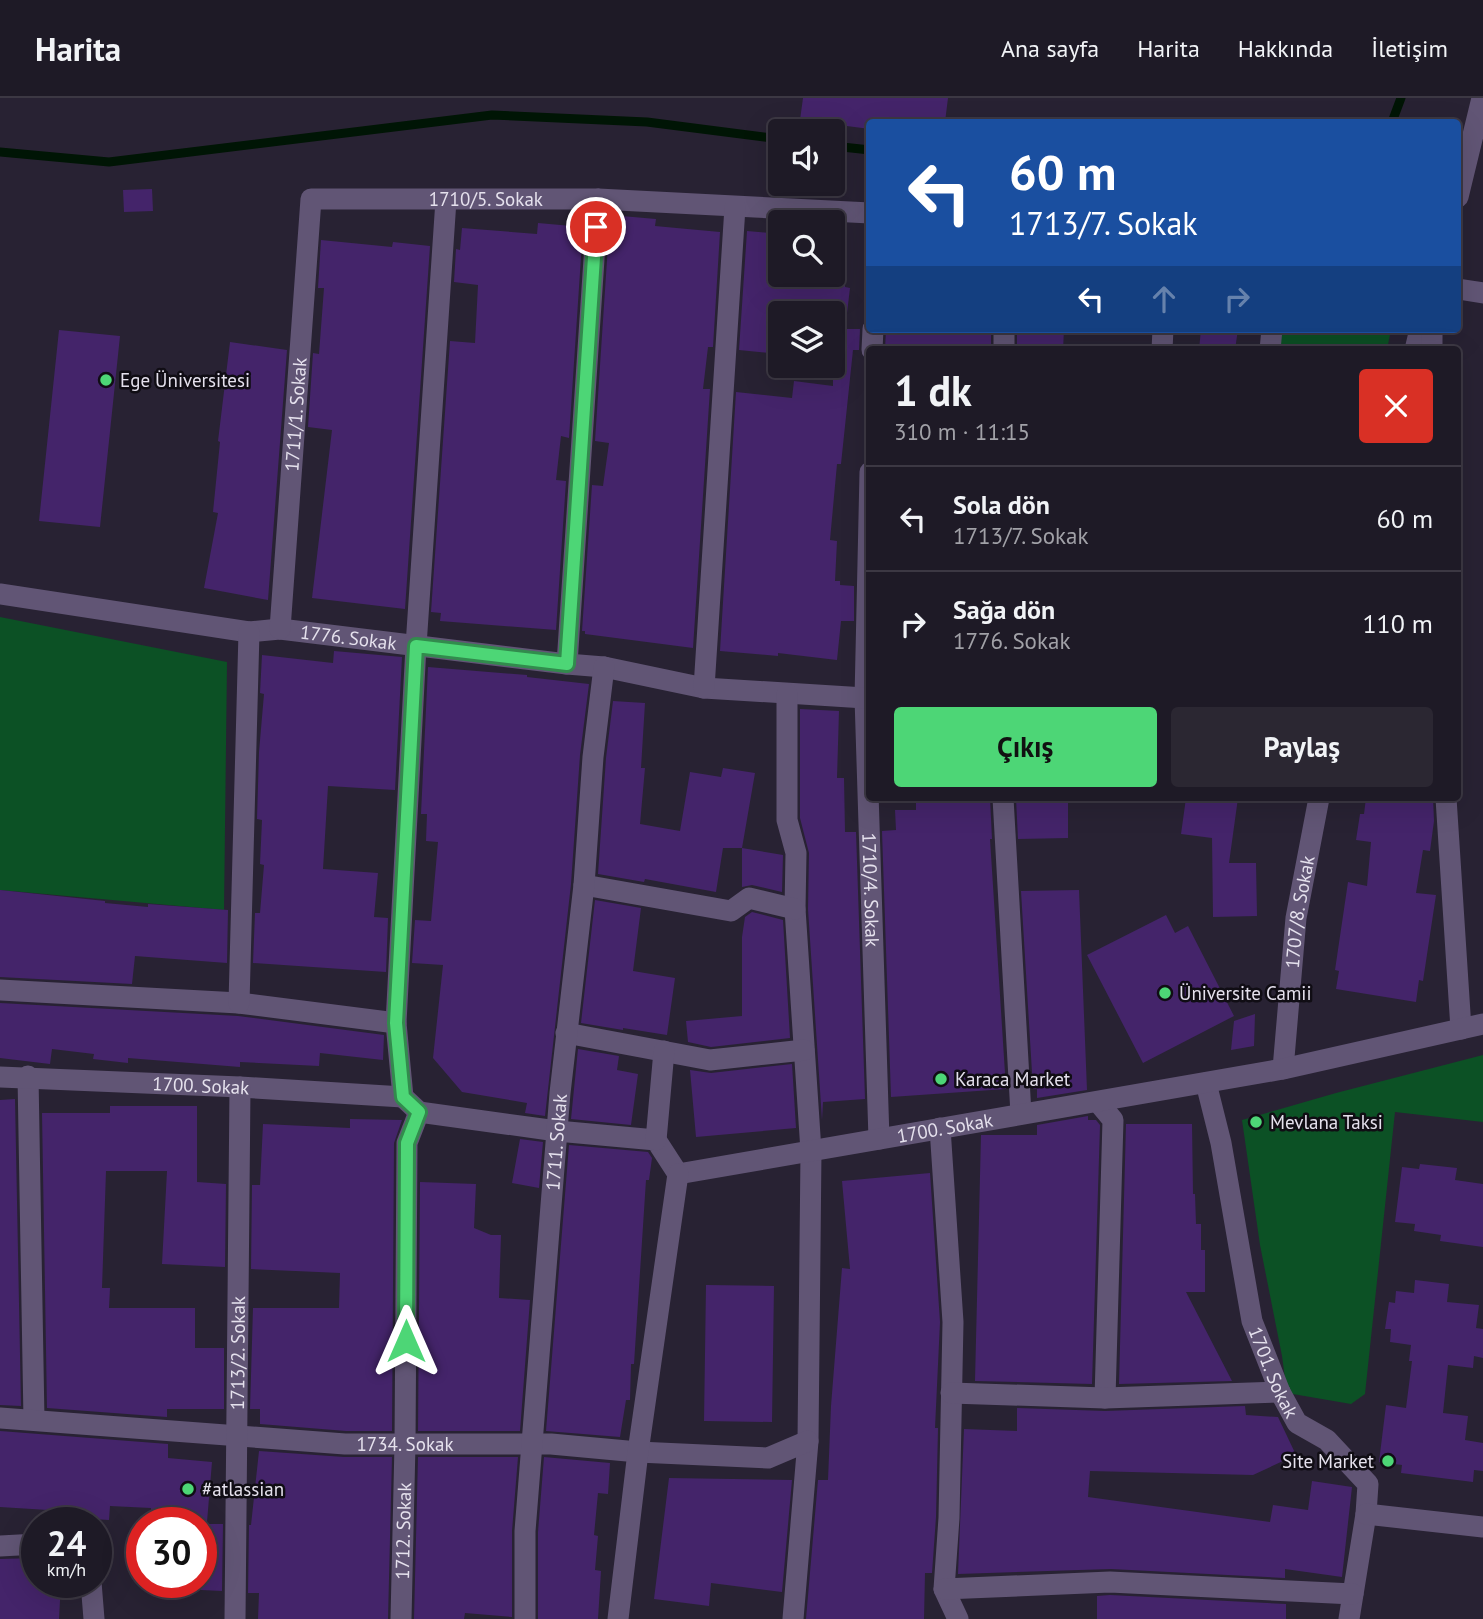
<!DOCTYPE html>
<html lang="tr">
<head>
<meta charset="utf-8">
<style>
	:root { --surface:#1e1a26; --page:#2b2732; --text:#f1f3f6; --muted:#a1a1a7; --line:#3c3843; --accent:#4dd676 }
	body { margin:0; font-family:"PT Sans",sans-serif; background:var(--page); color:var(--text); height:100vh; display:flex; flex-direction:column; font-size:26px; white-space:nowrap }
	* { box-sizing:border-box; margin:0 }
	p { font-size:23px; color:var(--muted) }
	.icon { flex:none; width:38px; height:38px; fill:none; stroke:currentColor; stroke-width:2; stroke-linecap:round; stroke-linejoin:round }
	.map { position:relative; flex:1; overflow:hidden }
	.panel { position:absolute; left:866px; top:248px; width:595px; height:455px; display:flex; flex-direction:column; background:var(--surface); border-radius:7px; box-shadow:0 7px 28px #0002,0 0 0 2px var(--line) }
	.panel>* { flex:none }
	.top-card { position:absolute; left:866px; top:21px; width:595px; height:214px; border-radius:7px; box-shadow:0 7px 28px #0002,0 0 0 2px var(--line); background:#1a4fa0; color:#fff; overflow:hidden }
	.buttons { position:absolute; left:768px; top:21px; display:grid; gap:14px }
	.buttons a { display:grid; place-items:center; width:77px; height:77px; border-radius:7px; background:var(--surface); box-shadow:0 7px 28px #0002,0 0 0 2px var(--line); font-size:35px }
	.speed { position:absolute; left:21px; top:1409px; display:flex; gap:14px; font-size:35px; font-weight:700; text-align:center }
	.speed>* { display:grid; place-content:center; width:91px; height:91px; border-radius:50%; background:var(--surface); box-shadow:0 7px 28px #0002,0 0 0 2px var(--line); line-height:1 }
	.speed small { font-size:18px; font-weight:400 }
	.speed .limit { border:10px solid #d22; background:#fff; color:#111 }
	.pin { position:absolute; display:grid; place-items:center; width:60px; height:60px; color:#fff; margin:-30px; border:4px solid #fff; border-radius:50%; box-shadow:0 2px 7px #0007 }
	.me { position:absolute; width:77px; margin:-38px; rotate:0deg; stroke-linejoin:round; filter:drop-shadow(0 0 5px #0008) }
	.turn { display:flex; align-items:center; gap:24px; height:147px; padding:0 28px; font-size:32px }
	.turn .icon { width:91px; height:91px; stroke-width:2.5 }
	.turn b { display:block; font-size:49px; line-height:60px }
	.lanes { display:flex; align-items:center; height:66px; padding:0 28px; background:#0003; justify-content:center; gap:35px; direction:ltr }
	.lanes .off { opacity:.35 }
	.round { display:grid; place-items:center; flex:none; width:74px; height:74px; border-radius:7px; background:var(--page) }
	.summary { display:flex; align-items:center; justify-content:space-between; height:119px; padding:0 28px }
	h1 { font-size:42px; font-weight:600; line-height:52px }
	.primary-button { display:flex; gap:14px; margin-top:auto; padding:14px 28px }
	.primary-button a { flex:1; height:80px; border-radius:7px; background:var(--accent); color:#111; font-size:28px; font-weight:600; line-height:80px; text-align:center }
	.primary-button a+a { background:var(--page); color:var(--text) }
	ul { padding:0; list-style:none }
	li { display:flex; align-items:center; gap:21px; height:105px; padding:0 28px; border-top:2px solid var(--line) }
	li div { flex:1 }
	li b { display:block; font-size:26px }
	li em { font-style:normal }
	header { display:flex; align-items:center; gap:42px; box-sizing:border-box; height:98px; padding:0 35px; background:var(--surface); border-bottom:2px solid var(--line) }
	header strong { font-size:33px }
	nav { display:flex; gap:38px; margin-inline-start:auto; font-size:24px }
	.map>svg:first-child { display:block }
	.green { fill:#0c5125 }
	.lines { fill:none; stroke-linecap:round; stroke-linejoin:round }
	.stream { stroke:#001505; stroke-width:9 }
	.building { fill:#44246a }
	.minor { stroke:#615575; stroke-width:21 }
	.route-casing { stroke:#328b4d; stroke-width:18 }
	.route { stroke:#4dd676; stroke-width:12 }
	.poi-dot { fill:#4dd676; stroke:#100d14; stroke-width:2.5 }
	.labels { text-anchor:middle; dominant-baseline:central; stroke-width:5; stroke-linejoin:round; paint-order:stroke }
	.street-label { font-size:19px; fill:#e5e1ed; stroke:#100d14 }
	.poi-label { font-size:19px; fill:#e5e1ed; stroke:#100d14; text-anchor:start }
</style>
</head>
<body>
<header>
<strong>Harita</strong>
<nav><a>Ana sayfa</a><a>Harita</a><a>Hakkında</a><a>İletişim</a></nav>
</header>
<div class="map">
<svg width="1483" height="1521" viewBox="0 0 1483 1521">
	<rect width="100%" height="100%" fill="#282233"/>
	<path class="green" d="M1281,231h110l-4,21h-107z
		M0,519l227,45 -3,248 -224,-20z
		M1483,957v67l-88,-10 -30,282 -14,10 -64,-11 -5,-37 -22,-111 -18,-125 94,-27z"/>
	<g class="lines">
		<path class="stream" d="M1392,24l9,-24
			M833,48l37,4
			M0,54l109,10 383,-47 155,7 133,17"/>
	</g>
	<path class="building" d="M803,0h145l-3,24h-75v7l-70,-9z
		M152,91l1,22 -29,1 -1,-22z
		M610,117l46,4 -1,7 65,6 -7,115h-5l-5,42h7l-17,259 -108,-14v-3h-3l10,-146 11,1 6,-43 -14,-2z
		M538,125l45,4 -14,211 -8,-2 -5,44 10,1 -10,149 -116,-9 1,-8 -10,-1 19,-271 25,2 3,-58 -24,-3 2,-33 4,1 2,-22 75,6z
		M747,133l33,3v41h65v12l5,1 -3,25h-67v41l-41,-4z
		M321,142l71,7 1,-5 37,4 -25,363 -93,-11 20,-168 -24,-3 5,-74 6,1 5,-66h-6z
		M833,231h27l-1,21h-6l-12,114h-4l-7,76 7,1 -2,40h5v4l14,1v35h-13l-4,39 -59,-7v3l-58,-5 16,-259 56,6 2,-17 39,5z
		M886,231h105v21h-106z
		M1017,231h47l-1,21h-46z
		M1201,231h37l-3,21h-36z
		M59,232l61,6 -20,191 -61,-6z
		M230,244l57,8 -19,250 -64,-12 14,-75 -5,-1 7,-70 -2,-1z
		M334,553l68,6 -7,133 -67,-4 -5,83 55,4 -4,44 14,1 -2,54 -133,-9 2,-50h5l4,-48 -4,-1 2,-44 -5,-1 2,-67 5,-58 -4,-1 2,-38 71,8z
		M428,569l99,8v2l62,7 -9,71 -9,129 -26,232 -20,-3 2,-10 -65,-11 -29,-34 10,-93 -31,-2 3,-43 16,1 7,-79 -12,-1 1,-27h-6z
		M613,603l32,2 -4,65h4l-5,56 40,7 10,-59 31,5 2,-9 32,5 -13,75 41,7 -1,37 -30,-7 -10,2v-39h-19l-7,44 -71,-13 -1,3 -46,-8 8,-116z
		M800,611l39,2 -2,67h7l1,54h11l9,267 -42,3 -1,18 -14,-211 1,-56 -9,-35z
		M916,700h74l2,41h-2l16,250 -115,8 -9,-266 14,-1 -1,-20h21z
		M1016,700h52v40l-50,1z
		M1186,700h52l-9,65h27l1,53 -44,1 -1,-79 -31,-4z
		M1366,700h67l1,23 -4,30 -7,-1 -7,43 20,2 -13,86 -4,-1 -3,22 -80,-13 3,-18 -4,-1 13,-88 19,4 4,-44 -15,-2 4,-26h4z
		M0,792l105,11v2l43,4v-3l80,6 -1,53 -92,-7 -3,28 -132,-7z
		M1079,792l8,200 -50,8v-9h-4l-12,-198z
		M595,802l46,8 -8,63 42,7 -8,57 -44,-7v2l-42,-7z
		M752,814l31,8 7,118 -79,9 -23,-5 -2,-21 56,-5v-79l3,-20z
		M1166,817l9,18 13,-7 46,90 -91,47 -56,-108z
		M0,905l238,13 146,19 -1,25 -63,-7 -1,13 -79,-4v5l-112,-9v5l-35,-4 1,-5 -42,-5 -2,15 -50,-6z
		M1255,916l-1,32 -23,4 3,-29z
		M578,951l41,7 -2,14 21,4 -7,51 -60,-6z
		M792,966l4,64 -100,9 -6,-67 21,3z
		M15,1001l6,307 -21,-1v-305z
		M110,1008h87v76l29,2 -1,83 -63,-3 5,-93h-61l-4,117h8l-1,20h86v40h29v61h-57v8l-120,-9 -5,-295h68z
		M1088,1018v4h8l4,5 -8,259 -117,-3 6,-246h56v-10z
		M350,1021l52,1 -8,23 -2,288h-46l-86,-7v-15h-10l3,-101h86l1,-35 -89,-4 1,-84h8l3,-61 87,4z
		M1126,1026h66l1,70h2l1,30h5v26h4v42h-19l46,89 -113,3z
		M520,1041l23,3 -4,46 -27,-5z
		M569,1047l79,7 4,6 -3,22h-3l-12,184h-3l-1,36h-4l-6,37 -74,-6z
		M1420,1066l37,4 -2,12 28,4v63l-43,-6 1,-6 -27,-4 1,-7 -20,-2 7,-55 17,2z
		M930,1075l10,149 -5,106h3l-2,89 -4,56h-7l-1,46h-118l12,-139h10l3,-74 11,-138 8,1 -8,-88z
		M420,1084l56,2 -2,44 17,7h10l-2,63 31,2 -10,131h-102z
		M1415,1182l34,4 -2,18 32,3 -3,23 7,1v29l-9,-2 -1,12 -25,-3 -5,48 25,3 -3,24 18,3v28l-9,-1 -1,12 -72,-9 1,-8 -23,-3 7,-57 20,3 6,-47h-3l2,-16 -21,-3 1,-13h-6l4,-27 6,1 1,-12 18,2z
		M706,1187l68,1 -2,136 -68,-1z
		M1245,1308l1,9 32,2 18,38 -43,20 -163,-4 -2,26 182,25 3,-17 35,5 4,-29 40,6 -10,90 -57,-8v9l-174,-9 -153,5 6,-145 53,2v-23l88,3z
		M0,1333l168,13v14l44,4 -5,60h-56v-14l-41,-2 -1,14 -61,-4v-6l-48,-3z
		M259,1353l85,6h48l-4,162h-130l1,-26h-11l1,-68h2z
		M418,1359h100l-6,74v86l-47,-4 -1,6h-50z
		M544,1359l66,6 -2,31 -10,-1 -4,42 4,1 -3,34 6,1 -3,48h-60v-87z
		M669,1380l123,2 -10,112 -71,-9 -2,23 -55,-7z
		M201,1426h22l-1,67 -21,-1z
		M37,1460v24h24l-2,37h-59v-60z
		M1110,1497l176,9v15h-189v-23z"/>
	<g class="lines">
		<g class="minor">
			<path d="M1458,99l24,-99"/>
			<path d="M1458,191l25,4"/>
			<path d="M872,252l1,-21"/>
			<path d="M1004,252v-21"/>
			<path d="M1162,252l1,-21"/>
			<path d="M1270,252l2,-21"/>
			<path d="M1415,252l5,-21"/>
			<path d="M1432,252v-21"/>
			<path id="s1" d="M870,374l-5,226 14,441"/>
			<path id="s2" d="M0,496l249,38 31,-3 287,35 37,3 100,21 161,10"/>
			<path id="s3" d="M280,531l31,-430h287l272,14"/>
			<path d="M567,566l31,-465"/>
			<path d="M704,590l31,-481"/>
			<path d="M787,596v126l9,33 -1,56 16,242 -3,290 -15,178"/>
			<path d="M1003,700l18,316"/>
			<path d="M1446,700l15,231"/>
			<path d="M584,787l147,26 18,-13 46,11"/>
			<path d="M0,892l239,13 157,20"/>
			<path d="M239,905l10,-371"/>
			<path d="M566,935l144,27 94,-10"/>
			<path id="s4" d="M1283,971l13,-151 23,-120"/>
			<path d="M28,978l6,344"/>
			<path id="s5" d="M0,979l240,10 163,10"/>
			<path id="s6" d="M1206,985l15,60 31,178 28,71 17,31 30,17 41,44 -2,30 -17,105"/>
			<path d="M1098,1004l15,18 -8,278"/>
			<path id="s7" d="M419,1014l138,19 99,9 22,34 605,-105 200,-45"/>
			<path d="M419,1014l-16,-15 -7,-74 20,-377 30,-446"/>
			<path d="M940,1030l13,194 -4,196 -5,71 14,30"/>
			<path d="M656,1042l8,-89"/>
			<path d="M951,1295l154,5 175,-6"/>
			<path id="s8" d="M0,1320l345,26h206l87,8 130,6 40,-17"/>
			<path d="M1366,1416l117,13"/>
			<path d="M0,1448l37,-2"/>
			<path d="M91,1484l3,37"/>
			<path d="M944,1491l166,-7 243,12"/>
			<path id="s9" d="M235,1521l5,-532"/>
			<path id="s10" d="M401,1521l4,-175 2,-301 12,-31"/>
			<path id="s11" d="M525,1521v-88l35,-438 24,-208 9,-128 11,-90"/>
			<path d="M618,1521l20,-167 40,-278"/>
		</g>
	</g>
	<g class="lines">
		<defs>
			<path id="route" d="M406,1243l1,-198 12,-31 -16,-15 -7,-74 20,-377 151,18 29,-437"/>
		</defs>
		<use href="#route" class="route-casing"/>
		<use href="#route" class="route"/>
	</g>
	<g class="poi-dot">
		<circle cx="106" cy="282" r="7"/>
		<circle cx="1165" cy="895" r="7"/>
		<circle cx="941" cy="981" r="7"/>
		<circle cx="1256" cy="1024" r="7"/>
		<circle cx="1388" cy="1363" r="7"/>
		<circle cx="188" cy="1391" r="7"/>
	</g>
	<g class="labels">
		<g class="street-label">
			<text stroke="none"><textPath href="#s3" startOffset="606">1710/5. Sokak</textPath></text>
			<text stroke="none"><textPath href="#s3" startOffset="215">1711/1. Sokak</textPath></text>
			<text stroke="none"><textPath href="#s2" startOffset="352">1776. Sokak</textPath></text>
			<text stroke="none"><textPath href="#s1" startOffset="418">1710/4. Sokak</textPath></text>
			<text stroke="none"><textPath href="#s4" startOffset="158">1707/8. Sokak</textPath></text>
			<text stroke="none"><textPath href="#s5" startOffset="201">1700. Sokak</textPath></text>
			<text stroke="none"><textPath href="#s7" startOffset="550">1700. Sokak</textPath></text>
			<text stroke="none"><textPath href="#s11" startOffset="478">1711. Sokak</textPath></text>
			<text stroke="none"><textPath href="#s9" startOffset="266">1713/2. Sokak</textPath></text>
			<text stroke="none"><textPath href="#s6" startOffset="298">1701. Sokak</textPath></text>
			<text stroke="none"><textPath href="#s8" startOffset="406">1734. Sokak</textPath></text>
			<text stroke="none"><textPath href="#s10" startOffset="88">1712. Sokak</textPath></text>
		</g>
		<g class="poi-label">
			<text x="120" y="282">Ege Üniversitesi</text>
			<text x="1179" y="895">Üniversite Camii</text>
			<text x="955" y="981">Karaca Market</text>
			<text x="1270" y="1024">Mevlana Taksi</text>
			<text x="1374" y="1363" text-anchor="end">Site Market</text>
			<text x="202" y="1391">#atlassian</text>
		</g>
	</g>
</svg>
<div class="buttons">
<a><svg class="icon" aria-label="sound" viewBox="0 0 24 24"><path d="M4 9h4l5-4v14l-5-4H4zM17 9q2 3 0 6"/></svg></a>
<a><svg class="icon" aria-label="search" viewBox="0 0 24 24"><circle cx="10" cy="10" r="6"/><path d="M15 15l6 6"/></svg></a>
<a><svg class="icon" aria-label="layers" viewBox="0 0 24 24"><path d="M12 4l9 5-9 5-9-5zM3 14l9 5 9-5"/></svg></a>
</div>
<div class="speed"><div>24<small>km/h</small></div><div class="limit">30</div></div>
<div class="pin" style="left:596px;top:129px;background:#d93025"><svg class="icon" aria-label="arrive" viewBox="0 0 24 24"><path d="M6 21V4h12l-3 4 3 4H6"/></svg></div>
<svg class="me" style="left:406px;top:1243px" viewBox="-20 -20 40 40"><path d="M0-17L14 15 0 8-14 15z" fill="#4dd676" stroke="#fff" stroke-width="4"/></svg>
<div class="top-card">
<div class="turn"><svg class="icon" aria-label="left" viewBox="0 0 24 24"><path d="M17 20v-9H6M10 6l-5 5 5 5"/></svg><div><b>60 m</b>1713/7. Sokak</div></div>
<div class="lanes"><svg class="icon" aria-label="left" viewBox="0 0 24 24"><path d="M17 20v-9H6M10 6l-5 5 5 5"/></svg><svg class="icon off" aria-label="ahead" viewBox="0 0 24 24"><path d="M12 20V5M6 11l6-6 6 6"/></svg><svg class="icon off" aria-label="right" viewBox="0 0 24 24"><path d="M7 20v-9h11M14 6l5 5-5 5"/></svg></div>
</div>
<section class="panel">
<div class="summary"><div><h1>1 dk</h1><p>310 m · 11:15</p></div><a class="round" style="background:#d93025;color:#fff"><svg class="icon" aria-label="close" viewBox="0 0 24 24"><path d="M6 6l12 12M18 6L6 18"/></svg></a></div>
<ul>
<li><svg class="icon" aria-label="left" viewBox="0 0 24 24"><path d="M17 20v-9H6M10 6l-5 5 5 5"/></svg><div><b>Sola dön</b><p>1713/7. Sokak</p></div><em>60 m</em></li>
<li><svg class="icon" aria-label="right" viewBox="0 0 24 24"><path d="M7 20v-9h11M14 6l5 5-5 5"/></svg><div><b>Sağa dön</b><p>1776. Sokak</p></div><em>110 m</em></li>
</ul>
<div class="primary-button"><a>Çıkış</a><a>Paylaş</a></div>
</section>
</div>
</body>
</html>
